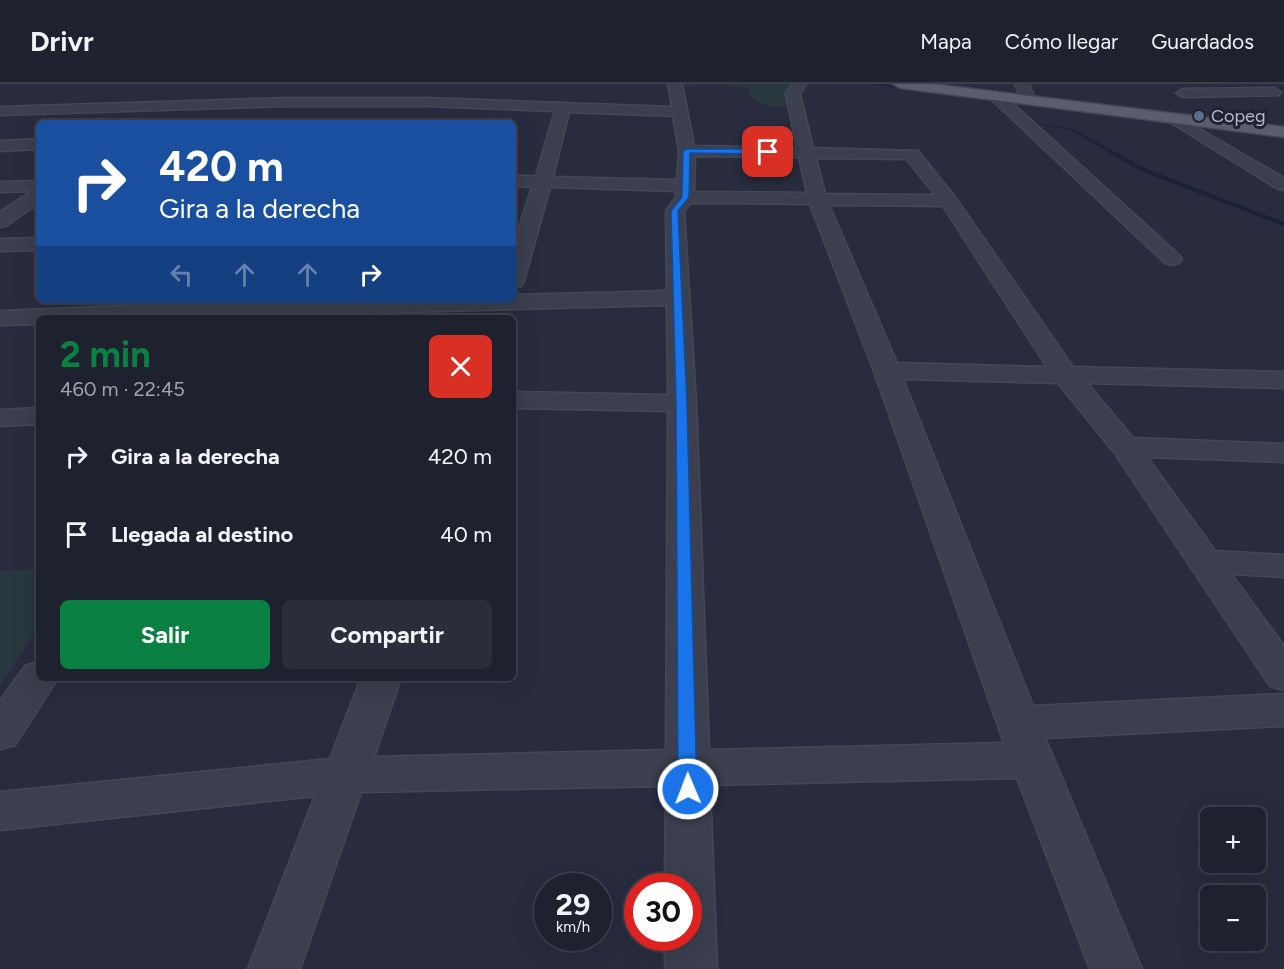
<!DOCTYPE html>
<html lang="es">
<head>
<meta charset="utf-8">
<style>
	:root { --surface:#1e212e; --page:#2b2e3a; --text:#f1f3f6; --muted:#a1a3aa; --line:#3c3e4a; --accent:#0b8043 }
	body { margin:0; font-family:Figtree,sans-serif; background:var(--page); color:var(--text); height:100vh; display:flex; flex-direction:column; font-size:22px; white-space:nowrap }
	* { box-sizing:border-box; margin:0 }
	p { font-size:20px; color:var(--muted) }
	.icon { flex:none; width:33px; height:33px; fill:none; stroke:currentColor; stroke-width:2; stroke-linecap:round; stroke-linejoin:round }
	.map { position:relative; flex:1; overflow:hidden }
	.drawer { position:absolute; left:36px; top:231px; width:480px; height:366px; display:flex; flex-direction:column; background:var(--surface); border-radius:9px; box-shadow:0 6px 24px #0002,0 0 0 2px var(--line) }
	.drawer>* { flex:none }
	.banner { position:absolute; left:36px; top:36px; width:480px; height:183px; border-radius:9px; box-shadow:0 6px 24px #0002,0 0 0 2px var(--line); background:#1a4fa0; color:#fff; overflow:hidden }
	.tools { position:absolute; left:1200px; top:723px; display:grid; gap:12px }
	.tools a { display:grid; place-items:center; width:66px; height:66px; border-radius:9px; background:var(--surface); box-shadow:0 6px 24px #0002,0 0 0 2px var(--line); font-size:30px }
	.speed { position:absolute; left:534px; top:789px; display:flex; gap:12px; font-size:30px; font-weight:700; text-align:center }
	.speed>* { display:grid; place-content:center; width:78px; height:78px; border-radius:50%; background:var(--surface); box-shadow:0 6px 24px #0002,0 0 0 2px var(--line); line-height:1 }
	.speed small { font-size:15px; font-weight:400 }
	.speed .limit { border:9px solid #d22; background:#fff; color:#111 }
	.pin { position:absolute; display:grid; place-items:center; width:51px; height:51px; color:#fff; margin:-26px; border-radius:12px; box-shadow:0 3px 9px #0006 }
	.me { position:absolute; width:66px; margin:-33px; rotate:359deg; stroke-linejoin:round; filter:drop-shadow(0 0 4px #0008) }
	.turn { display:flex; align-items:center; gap:21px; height:126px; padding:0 24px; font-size:27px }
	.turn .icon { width:78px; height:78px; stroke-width:2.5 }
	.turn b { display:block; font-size:42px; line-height:51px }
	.lanes { display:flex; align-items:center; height:57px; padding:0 24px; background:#0003; justify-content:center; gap:30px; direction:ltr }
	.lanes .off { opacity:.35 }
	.round { display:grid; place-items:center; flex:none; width:63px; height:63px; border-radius:9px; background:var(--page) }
	.head { display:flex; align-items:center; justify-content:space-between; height:102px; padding:0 24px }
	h1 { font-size:36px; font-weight:700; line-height:45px; color:var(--accent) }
	.cta { display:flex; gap:12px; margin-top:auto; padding:12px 24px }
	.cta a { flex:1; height:69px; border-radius:9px; background:var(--accent); color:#fff; font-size:24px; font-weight:700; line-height:69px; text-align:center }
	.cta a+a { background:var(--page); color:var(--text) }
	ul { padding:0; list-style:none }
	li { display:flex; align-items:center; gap:18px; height:78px; padding:0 24px }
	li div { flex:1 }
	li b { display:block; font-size:22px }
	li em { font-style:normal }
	header { display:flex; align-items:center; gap:36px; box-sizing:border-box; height:84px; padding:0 30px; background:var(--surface); border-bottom:2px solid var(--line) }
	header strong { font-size:28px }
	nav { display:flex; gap:33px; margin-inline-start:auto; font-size:21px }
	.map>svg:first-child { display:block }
	.green { fill:#29373f }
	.water { fill:#1b213b }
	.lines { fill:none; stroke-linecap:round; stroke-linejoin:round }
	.stream { fill:#1b213b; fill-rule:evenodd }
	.minor-casing { stroke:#454757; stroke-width:3 }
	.major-casing { stroke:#454757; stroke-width:3 }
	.minor { fill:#3b3f4e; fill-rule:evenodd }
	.major { fill:#5a5d6e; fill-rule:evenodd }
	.route { fill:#1a73e8; stroke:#114b97; stroke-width:1.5 }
	.service-dot { fill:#5c6f8a; stroke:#202333; stroke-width:2 }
	.labels { text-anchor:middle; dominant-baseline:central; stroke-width:6; stroke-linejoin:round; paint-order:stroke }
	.far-poi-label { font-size:18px; fill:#b8bac9; stroke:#202333; text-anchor:start }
</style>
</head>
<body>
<header>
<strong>Drivr</strong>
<nav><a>Mapa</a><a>Cómo llegar</a><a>Guardados</a></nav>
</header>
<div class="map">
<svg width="1284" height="885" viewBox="0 0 1284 885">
	<rect width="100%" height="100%" fill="#282c3e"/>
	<path class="green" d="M673,0h123v21c-16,3 -33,3 -46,-8v-8c-14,-3 -29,-5 -44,-5 -11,1 -21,4 -33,0z
		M39,485v56l-39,61v-115z"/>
	<path class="water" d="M1029,39l41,5 79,42 135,52v4l-143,-55 -72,-42z"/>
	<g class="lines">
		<path class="stream" d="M875,0h6l39,7 -2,1z"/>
		<defs>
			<path id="minor" d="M668,0h14l12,62 103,2 -11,-54 6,-10h14l-6,10 13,54 105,3 37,46 118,170 211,5v16l-197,-5 46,55 151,6v18l-137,-5 68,94 69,4v22l-53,-3 53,72v44l-14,-4 -156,-234 -56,-69 -155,-4 130,327 251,-12v32l-239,12 97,231h-52l-73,-191 -307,7 7,184h-52v-31h23v-52h-23l1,-100 -305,6 -61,177h-52l67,-173 -315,34v-38l330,-33 31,-81h40l-27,79 292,-7 2,-339 -155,-3v-16l155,3 -1,-90 -493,13h-135v6l-39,1v-14l277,-11h236v-5l154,-4 -1,-80 10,-14v-6l-126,-4 -26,94 -3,5 -8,2v-41l19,-60 -19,-1v-10h23l19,-65 -129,-5h-137l-289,9v-8l289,-9h137l246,9zM569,28l104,4 6,35 -2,29 -124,-3zM695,72l104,1 8,36 -113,-1zM816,74l91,1 28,36 -110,-1zM690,119l120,1 64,167 130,372 -295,7 -13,-347 -12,-192zM829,121l114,1 104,161 -150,-4z
				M1015,0h14l6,16 -2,3h-10z
				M1274,4l7,4 -2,3 -96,2 -7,-4 7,-4z
				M996,8l5,1 178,162 3,4 -3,4 -7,2 -7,-2 -174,-164 -2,-3 2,-3z
				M1175,31l109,63v12l-6,-1 -108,-67 -2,-3z
				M39,55v10l-39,2v-10z
				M39,97v22l-32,22 -7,2v-15l32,-21 -32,1v-10z
				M39,154v12l-39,1v-12z
				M39,324v16l-39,2v-16z
				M39,578v16h19l-43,67 -15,4v-48l25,-35z"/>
			<path id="major" d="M893,0h39l352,43v10l-384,-49z"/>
		</defs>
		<use href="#minor" class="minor-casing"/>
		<use href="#major" class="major-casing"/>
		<use href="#minor" class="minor"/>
		<use href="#major" class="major"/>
	</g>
	<path class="route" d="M687,65h81l3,3 -3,2 -78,-1 -1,44 -11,14 9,192 10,386 -3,5 -6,3 -7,-3 -3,-5 -2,-386 -5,-192 11,-14 1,-46z"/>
	<circle class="service-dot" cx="1199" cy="32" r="6"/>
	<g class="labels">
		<g class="far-poi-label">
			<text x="1211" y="32">Copeg</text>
		</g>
	</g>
</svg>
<div class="tools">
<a>+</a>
<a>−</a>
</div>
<div class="speed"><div>29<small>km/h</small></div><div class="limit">30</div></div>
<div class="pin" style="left:768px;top:68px;background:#d93025"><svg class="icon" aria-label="arrive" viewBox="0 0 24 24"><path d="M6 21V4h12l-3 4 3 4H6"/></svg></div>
<svg class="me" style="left:688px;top:705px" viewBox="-20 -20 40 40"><circle r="17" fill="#1a73e8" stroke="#fff" stroke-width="3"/><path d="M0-11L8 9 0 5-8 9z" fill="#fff"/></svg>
<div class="banner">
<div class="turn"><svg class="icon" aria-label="right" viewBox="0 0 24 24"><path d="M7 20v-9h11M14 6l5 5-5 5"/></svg><div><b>420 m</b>Gira a la derecha</div></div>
<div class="lanes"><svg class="icon off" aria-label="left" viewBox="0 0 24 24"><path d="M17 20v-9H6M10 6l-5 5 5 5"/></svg><svg class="icon off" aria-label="ahead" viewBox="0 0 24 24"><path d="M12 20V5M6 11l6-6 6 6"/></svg><svg class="icon off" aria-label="ahead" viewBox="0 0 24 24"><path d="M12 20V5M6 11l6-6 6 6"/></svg><svg class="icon" aria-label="right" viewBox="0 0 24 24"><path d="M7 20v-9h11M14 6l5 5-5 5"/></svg></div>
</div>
<section class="drawer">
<div class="head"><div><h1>2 min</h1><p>460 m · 22:45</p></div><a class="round" style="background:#d93025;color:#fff"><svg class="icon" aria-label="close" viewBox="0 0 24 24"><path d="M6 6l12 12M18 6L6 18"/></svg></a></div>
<ul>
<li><svg class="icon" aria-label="right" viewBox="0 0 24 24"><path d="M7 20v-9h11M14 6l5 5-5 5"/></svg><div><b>Gira a la derecha</b></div><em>420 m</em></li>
<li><svg class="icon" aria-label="arrive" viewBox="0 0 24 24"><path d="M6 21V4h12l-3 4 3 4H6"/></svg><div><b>Llegada al destino</b></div><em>40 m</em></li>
</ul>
<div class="cta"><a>Salir</a><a>Compartir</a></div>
</section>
</div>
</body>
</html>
